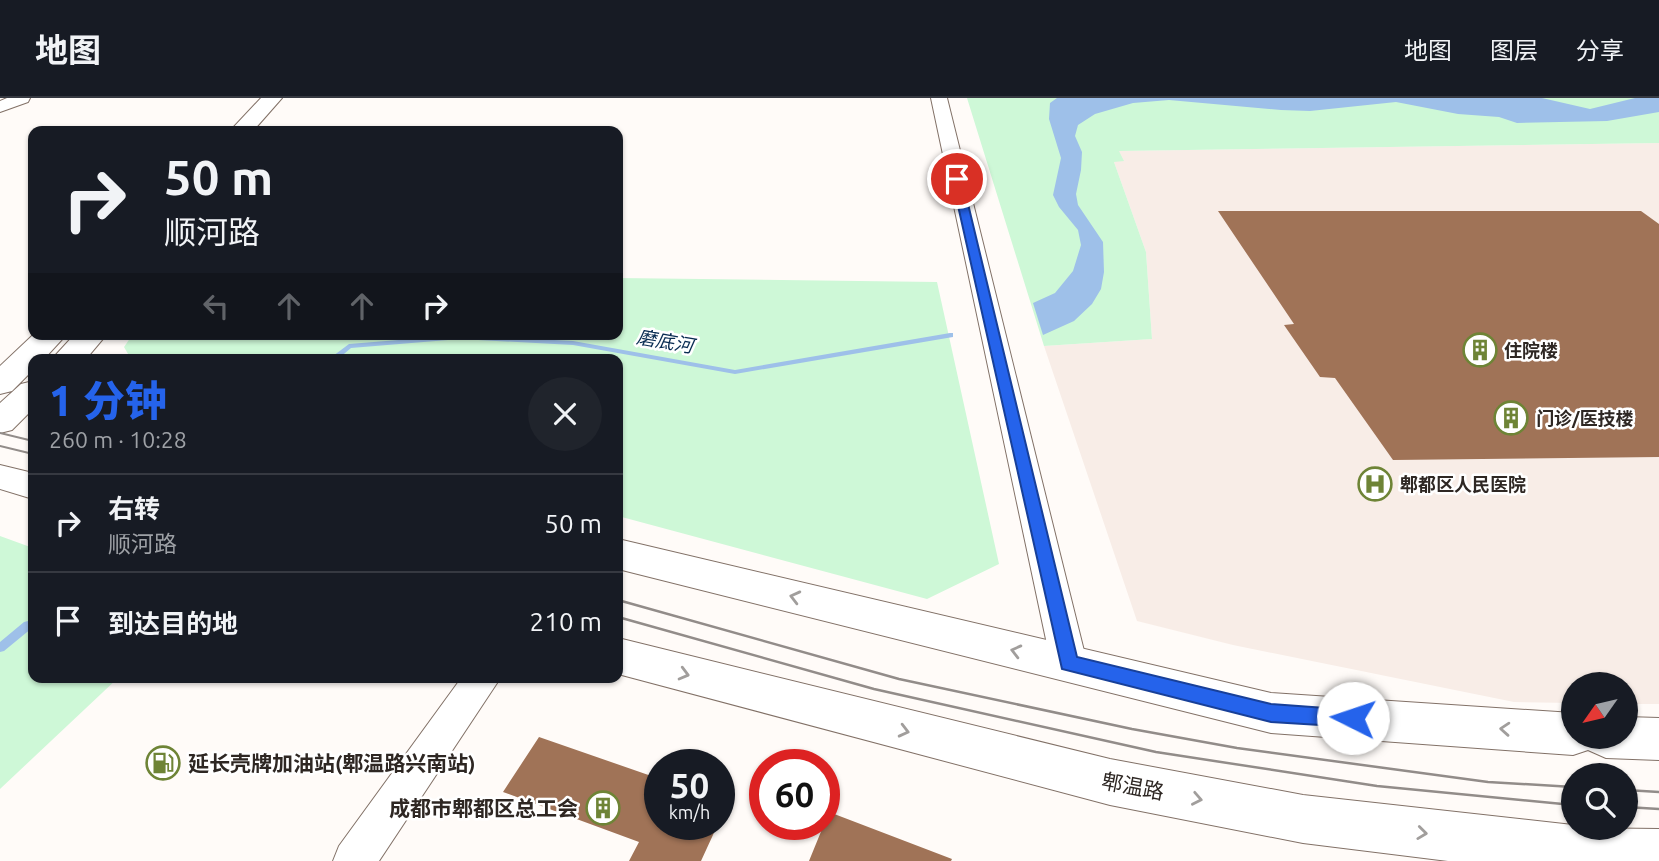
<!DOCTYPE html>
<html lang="zh">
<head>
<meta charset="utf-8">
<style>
	:root { --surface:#171b24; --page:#20242c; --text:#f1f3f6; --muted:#9ea1a6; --line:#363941; --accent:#2563eb }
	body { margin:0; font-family:Ubuntu,"Noto Sans SC",sans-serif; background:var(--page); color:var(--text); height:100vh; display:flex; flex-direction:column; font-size:26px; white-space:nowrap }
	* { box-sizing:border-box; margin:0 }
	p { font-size:23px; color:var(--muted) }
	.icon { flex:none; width:38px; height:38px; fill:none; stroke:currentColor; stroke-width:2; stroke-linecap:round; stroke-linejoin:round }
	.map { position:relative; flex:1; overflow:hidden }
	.sheet { position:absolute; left:28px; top:256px; width:595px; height:329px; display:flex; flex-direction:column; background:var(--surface); border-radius:14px; box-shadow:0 2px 5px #0004 }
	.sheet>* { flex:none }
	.banner { position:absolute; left:28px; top:28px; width:595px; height:214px; border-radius:14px; box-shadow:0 2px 5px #0004; background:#171b24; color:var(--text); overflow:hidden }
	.needle { width:46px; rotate:236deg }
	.buttons { position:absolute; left:1561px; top:574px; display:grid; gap:14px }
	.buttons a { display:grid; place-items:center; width:77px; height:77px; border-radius:50%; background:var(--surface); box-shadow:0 2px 5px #0004; font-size:35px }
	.speed { position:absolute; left:644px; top:651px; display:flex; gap:14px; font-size:35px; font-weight:700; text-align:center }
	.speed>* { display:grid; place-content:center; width:91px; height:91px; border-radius:50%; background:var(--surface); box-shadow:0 2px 5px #0004; line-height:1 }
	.speed small { font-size:18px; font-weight:400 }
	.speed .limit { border:10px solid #d22; background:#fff; color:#111 }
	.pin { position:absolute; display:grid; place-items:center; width:60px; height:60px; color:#fff; margin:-30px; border:4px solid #fff; border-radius:50%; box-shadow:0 2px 7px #0007 }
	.me { position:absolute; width:77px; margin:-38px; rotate:274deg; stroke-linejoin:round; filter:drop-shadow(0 0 5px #0008) }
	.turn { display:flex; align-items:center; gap:24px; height:147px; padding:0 21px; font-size:32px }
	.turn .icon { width:91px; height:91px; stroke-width:2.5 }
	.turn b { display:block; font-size:49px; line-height:60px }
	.lanes { display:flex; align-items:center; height:66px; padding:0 21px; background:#0003; justify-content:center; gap:35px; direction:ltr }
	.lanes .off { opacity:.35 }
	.round { display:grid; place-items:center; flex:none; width:74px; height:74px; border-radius:37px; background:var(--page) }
	.overview { display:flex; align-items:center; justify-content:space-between; height:119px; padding:0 21px }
	h1 { font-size:42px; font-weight:800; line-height:52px; color:var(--accent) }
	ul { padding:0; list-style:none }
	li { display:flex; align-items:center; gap:21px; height:98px; padding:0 21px; border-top:2px solid var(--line) }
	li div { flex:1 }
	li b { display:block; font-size:26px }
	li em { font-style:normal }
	header { display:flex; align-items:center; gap:42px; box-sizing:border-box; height:98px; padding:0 35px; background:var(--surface); border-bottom:2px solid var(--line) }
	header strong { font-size:33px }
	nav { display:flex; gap:38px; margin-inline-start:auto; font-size:24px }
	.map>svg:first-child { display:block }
	.built { fill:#f8ede7 }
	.green { fill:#cef8d7 }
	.water { fill:#9ec0e9 }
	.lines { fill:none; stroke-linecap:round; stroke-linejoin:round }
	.stream { fill:#9ec0e9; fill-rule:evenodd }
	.building { fill:#a07357 }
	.minor-casing { stroke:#827167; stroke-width:2 }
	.major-casing { stroke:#827167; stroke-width:2 }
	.minor { fill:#fff; fill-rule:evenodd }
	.major { fill:#fff; fill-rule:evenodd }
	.tram-far1 { stroke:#928c89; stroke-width:2 }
	.tram { stroke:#928c89; stroke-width:2.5 }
	.oneway { stroke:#a19e9c }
	.route { fill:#2563eb; stroke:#184099; stroke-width:2 }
	.labels { text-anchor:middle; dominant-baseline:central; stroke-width:5; stroke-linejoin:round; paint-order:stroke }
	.poi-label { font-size:18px; font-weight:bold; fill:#2e2723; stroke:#fff; text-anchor:start }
	.water-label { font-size:19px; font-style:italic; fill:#092c52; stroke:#fff }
	.near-poi-label { font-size:21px; font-weight:bold; fill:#2e2723; stroke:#fff; text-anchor:start }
	.near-street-label { font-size:21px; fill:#2e2723; stroke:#fff }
</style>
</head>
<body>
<header>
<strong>地图</strong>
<nav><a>地图</a><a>图层</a><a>分享</a></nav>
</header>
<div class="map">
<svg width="1659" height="763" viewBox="0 0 1659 763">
	<rect width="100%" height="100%" fill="#fffbf8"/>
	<path class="built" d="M1659,45v561h-33v-20h-53v19l-59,-1 -281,-57 -96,-24 -93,-275 108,-7 -6,-87 -32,-90 4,-11z"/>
	<path class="green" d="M967,0h692v45l-540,8 5,10 -10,1 32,90 6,87 -108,7z
		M618,180l319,4 62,282 -72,35 -309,-83v-157h-487l-7,-12 9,-13h485z
		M0,438l33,12v129h86l-119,112z"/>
	<path class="water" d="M1057,0h485l48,11 45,-11h24v14l-52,9 -90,2 -18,-6 -41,-3 -62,-12 -86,9 -29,-1 -112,-10 -36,3 -38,11 -17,11 -3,11 7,16 -1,18 -5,24 2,11 25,37 1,30 -3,17 -9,15 -18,17 -31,14 -10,-32 22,-10 18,-22 8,-26 -3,-15 -19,-23 -6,-12 8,-37 -12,-39 1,-16z"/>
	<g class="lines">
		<path class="stream" d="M950,235h3v4l-218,37 -162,-29 -113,-6 -109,9 -13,11h-9l20,-15 111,-9 113,6 162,29z
			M28,523l4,1 1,3 -1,3 -28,23 -4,1v-10l24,-20z"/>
	</g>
	<path class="building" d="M1218,113h423l18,13v233l-266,3 -58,-82 -15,-1 -36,-52 10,-1z
		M539,639l121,42v45h58l-17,37h-72l10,-19 -136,-50z
		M829,714l123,47 -1,2h-142z"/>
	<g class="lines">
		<defs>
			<path id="minor" d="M7,0h23l-2,4 -28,10v-11z
				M931,0h16l140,565 -5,11 -13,4 -13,-4 -5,-11z
				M462,579h39l-122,184h-46l6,-15z"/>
			<path id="major" d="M261,0h21l-29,33h-23z
				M34,236h33l-23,25h-11v11l-21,21 -12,3v-28z
				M75,236h32l-21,25h-34z
				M33,283v28l-21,21 -12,3v-30l21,-19z
				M0,367l33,8v26l-33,-10z
				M618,441l653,154 302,20v24h53v-20l33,1v42l-53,-2 -18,-8 -15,5 -302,-22 -653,-164z
				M618,540l492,121 193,36 270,30v3l86,1v32h-211l-145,-18 -193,-38 -492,-131z"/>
		</defs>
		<use href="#minor" class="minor-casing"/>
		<use href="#major" class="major-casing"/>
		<use href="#minor" class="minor"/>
		<use href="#major" class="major"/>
		<path class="tram-far1" d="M0,335l33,8
			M0,348l33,8"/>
		<path class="tram" d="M618,502l281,79 233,50 105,19 251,34 85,5
			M618,519l256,72 282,63 221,34 196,19
			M1626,692l33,2
			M1626,709l33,2"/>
	</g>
	<defs><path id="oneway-chevron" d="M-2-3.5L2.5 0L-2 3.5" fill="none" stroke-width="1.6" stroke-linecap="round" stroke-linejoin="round" transform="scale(1.75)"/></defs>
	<g class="oneway">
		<use href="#oneway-chevron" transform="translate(795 499) rotate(-166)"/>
		<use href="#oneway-chevron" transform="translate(1016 553) rotate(-166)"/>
		<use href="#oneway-chevron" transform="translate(684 576) rotate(15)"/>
		<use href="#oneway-chevron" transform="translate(1505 631) rotate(-176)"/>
		<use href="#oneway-chevron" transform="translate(904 633) rotate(14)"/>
		<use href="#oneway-chevron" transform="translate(1197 701) rotate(11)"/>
		<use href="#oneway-chevron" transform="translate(1422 735) rotate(7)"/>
	</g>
	<path class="route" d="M957,78l5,3 115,478 194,47 82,6 7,2 3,6 -3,7 -7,2 -82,-5 -209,-53 -110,-490z"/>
	<defs>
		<symbol id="building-ring" viewBox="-11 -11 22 22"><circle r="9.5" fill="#fff" stroke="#6e8436" stroke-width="1.5"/><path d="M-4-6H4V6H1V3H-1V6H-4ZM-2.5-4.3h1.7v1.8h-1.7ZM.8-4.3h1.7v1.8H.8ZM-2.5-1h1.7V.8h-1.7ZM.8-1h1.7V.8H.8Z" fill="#6e8436"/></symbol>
		<symbol id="hospital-ring" viewBox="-11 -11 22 22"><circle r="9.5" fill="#fff" stroke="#6e8436" stroke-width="1.5"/><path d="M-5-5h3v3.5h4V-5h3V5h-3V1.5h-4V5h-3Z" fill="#6e8436"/></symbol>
		<symbol id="fuel-ring" viewBox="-11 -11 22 22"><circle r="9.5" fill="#fff" stroke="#6e8436" stroke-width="1.5"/><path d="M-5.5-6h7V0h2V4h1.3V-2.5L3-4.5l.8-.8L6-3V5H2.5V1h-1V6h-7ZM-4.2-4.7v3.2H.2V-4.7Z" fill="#6e8436"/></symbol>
	</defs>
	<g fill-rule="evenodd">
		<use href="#building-ring" x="1461" y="233" width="38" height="38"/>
		<use href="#building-ring" x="1492" y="301" width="38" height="38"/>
		<use href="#hospital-ring" x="1356" y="367" width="38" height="38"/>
		<use href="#fuel-ring" x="144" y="646" width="38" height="38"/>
		<use href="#building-ring" x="584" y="691" width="38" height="38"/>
	</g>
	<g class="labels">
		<g class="poi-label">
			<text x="1504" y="252">住院楼</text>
			<text x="1536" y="320">门诊/医技楼</text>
			<text x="1400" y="386">郫都区人民医院</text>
		</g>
		<g class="water-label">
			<text transform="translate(665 243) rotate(10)">磨底河</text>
		</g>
		<g class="near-poi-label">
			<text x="188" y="665">延长壳牌加油站(郫温路兴南站)</text>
			<text x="578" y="710" text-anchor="end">成都市郫都区总工会</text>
		</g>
		<g class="near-street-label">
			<text transform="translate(1133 688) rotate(11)">郫温路</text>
		</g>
	</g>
</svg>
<div class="buttons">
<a><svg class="needle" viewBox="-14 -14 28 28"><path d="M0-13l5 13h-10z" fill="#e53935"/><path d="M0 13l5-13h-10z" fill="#9ea1a6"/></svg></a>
<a><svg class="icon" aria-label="search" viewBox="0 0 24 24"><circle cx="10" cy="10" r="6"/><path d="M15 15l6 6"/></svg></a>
</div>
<div class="speed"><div>50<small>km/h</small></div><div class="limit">60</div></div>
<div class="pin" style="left:957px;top:81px;background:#d93025"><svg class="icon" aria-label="arrive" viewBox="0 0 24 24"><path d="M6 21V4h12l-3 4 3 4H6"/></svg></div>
<svg class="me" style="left:1353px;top:620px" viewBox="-20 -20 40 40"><circle r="19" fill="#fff"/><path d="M0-13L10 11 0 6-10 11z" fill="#2563eb"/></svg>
<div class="banner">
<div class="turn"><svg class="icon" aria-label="right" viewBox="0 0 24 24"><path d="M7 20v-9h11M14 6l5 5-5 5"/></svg><div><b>50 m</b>顺河路</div></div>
<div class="lanes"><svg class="icon off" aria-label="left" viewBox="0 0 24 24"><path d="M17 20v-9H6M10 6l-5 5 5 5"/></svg><svg class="icon off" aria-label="ahead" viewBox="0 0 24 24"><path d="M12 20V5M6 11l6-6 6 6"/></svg><svg class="icon off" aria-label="ahead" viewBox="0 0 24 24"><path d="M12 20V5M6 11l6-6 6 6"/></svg><svg class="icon" aria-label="right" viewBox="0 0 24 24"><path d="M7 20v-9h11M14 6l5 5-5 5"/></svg></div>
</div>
<section class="sheet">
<div class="overview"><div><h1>1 分钟</h1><p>260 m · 10:28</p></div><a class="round"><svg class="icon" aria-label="close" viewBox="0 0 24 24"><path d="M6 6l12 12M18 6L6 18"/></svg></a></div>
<ul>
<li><svg class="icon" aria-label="right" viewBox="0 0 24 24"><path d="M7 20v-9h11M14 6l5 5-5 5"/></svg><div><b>右转</b><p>顺河路</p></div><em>50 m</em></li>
<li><svg class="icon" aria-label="arrive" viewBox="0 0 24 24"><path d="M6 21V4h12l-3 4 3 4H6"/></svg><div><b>到达目的地</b></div><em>210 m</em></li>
</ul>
</section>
</div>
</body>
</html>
